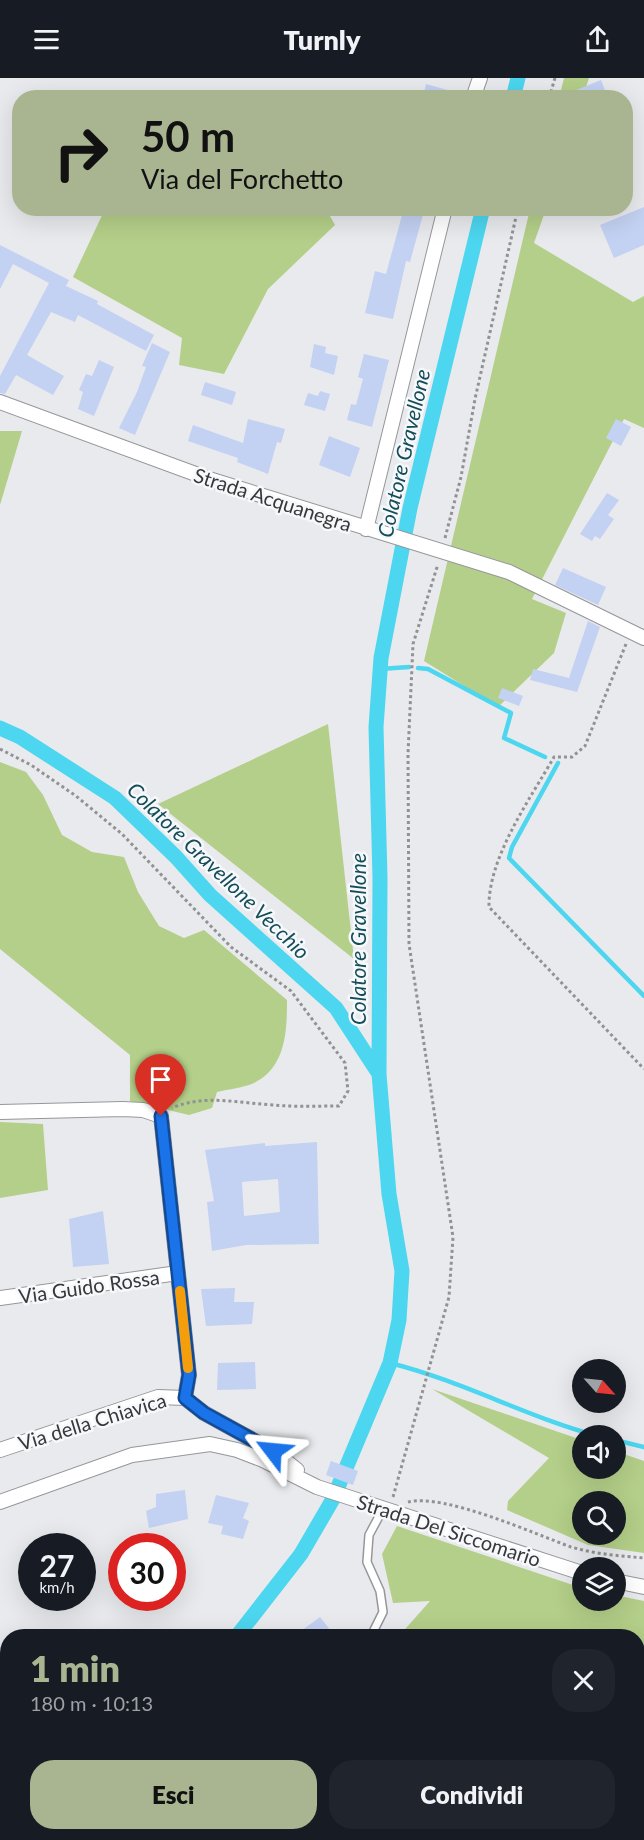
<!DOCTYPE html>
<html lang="it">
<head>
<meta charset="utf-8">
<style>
	:root { --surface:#171b24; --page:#20242c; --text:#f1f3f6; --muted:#9ea1a6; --accent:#a9b491 }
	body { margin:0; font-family:Lato,sans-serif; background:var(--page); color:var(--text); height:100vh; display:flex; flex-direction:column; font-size:22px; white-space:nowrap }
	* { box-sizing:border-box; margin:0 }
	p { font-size:20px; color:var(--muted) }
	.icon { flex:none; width:33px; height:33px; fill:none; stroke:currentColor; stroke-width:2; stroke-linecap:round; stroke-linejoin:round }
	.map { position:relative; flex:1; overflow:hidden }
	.side { position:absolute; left:0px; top:1551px; width:645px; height:212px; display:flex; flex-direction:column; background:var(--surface); border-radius:24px 24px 0 0; box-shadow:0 6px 24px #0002 }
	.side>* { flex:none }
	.banner { position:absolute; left:12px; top:12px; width:621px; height:126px; border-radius:24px; box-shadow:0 6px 24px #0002; background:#a9b491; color:#111; overflow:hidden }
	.needle { width:39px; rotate:117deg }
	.tools { position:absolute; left:572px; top:1281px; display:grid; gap:12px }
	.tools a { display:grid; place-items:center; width:54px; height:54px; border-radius:50%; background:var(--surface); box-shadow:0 6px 24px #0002; font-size:30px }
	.speed { position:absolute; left:18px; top:1455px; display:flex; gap:12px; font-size:30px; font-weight:700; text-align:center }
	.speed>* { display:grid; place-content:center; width:78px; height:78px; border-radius:50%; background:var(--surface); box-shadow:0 6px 24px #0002; line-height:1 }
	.speed small { font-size:15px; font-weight:400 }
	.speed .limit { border:9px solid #d22; background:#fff; color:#111 }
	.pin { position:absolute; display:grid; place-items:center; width:51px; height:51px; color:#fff; margin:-62px -26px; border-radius:50% 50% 50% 0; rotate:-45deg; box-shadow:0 0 6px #0007 }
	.pin .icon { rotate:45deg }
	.me { position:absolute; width:66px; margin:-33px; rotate:299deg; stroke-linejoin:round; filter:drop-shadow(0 0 4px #0008) }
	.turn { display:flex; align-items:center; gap:21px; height:126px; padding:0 30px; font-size:27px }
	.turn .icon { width:78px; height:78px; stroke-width:2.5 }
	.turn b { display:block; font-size:42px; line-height:51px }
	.round { display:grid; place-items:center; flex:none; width:63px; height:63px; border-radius:24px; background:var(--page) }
	.summary { display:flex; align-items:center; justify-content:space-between; height:102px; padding:0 30px }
	h1 { font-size:36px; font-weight:800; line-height:45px; color:var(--accent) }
	.cta { display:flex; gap:12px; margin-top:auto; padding:12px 30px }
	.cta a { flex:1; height:69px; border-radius:24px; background:var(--accent); color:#111; font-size:24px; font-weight:800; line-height:69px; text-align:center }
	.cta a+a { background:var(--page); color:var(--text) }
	header { display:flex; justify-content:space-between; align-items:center; height:78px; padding:0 30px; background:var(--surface); font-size:27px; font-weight:800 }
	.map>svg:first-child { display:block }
	.green { fill:#b4cf89; fill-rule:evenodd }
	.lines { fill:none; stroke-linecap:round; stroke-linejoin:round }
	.stream { stroke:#4cd6ef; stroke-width:4.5 }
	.canal { stroke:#4cd6ef; stroke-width:15 }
	.building { fill:#c3d1f2; fill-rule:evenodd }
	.service-casing { stroke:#96979a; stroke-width:10 }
	.minor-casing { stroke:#96979a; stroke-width:16 }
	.path { stroke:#919294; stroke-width:3; stroke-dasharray:3 3; stroke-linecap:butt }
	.service { stroke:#fff; stroke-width:7 }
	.minor { stroke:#fff; stroke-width:14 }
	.route-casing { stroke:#114b97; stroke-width:15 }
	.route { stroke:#1a73e8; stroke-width:10 }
	.slow { stroke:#f59e0b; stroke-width:10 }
	.labels { text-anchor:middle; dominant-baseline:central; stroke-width:5; stroke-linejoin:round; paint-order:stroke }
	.street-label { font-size:20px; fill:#373839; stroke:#f7f8fb }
	.water-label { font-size:21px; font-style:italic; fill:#134e58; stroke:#f7f8fb }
</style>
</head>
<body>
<header><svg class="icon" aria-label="menu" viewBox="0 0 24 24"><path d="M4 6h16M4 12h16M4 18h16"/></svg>Turnly<svg class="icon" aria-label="share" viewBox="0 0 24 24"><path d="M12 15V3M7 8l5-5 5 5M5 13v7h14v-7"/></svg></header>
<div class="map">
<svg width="644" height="1762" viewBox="0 0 644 1762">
	<rect width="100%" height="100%" fill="#e9eaed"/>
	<path class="green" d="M564,0h25l-6,19 -24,1z
		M105,131h221l9,16 -67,64 -44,85 -45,-9 3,-27 -109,-61z
		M530,131h16l-12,34 99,59 11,-6v132l-20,-9 -92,180 34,14 -12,40 -56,54 -74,-46z
		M0,353h22l-22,74z
		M328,646l26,235 -196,-155z
		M0,684l26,10 17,23 19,40 30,17 32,5 14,35 21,34 25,12 20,-8 83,70c0,31 -1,67 -33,83 -11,5 -25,6 -37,9l-5,16 -23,7 -59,-14v-46l-130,-106z
		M0,1044l43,2 5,66 -48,8z
		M432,1311l150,51v28h33v-17l29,10v92l-56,-8 -81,-35 1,-9 41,-43zM582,1424h33v32h-33z
		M397,1448l185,62v12h33v-5l29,6v239h-600l-7,-7h601v-197h-239l31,-35 -37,2 -11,-49z"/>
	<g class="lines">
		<path class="stream" d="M418,590l10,1 83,44 -7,25 41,19
			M380,591l29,-2
			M558,685l-46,84 -3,11 135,138
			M390,1285c72,18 137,54 208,73
			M615,1362l29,7"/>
		<path class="canal" d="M513,20l5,-20
			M0,650l20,9 95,61 61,59 34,38 126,113 43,66
			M237,1558l64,-82 32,-55 57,-136 9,-43 3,-49 -13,-77 -10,-120 1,-196 -4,-151 5,-69 29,-150 73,-300
			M0,1680l8,-1"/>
	</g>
	<path class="building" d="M601,2l7,18h-49v-1z
		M426,6l36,10 -1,4h-38z
		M644,129v38l-30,13 -14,-33z
		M404,130l20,3 -14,51 -4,-1 -13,58 -28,-6 10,-42 11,3z
		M0,167l69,35 -3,6 32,15 -1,3 57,31 -8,16 -68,-36 -3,7 -24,-10 -24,43 37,21 -11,19 -37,-20 -11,19 -5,-1v-17l49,-93 -36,-19 -13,25z
		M152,265l18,9 -35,83 -16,-7 18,-36 9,-25 -4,-1z
		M314,266l12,3 -1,6 13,3 -4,19 -24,-8z
		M364,276l25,6 -17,67 -25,-7 4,-16 5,1 7,-26 -5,-2z
		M99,282l15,7 -20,49 -16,-7 5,-17 -4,-2 7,-16 6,2z
		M205,304l31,10 -4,13 -31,-10z
		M320,313l10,3 -5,17 -21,-6 4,-12 10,3z
		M248,341l37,10 -4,14 -4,-1 -9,32 -31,-12 1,-4 -50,-17 5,-16 50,18z
		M616,341l15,8 -10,19 -15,-8z
		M329,358l31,12 -10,29 -31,-12z
		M607,415l12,7 -11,15 6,4 -14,20 -5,-3 -3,5 -12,-7z
		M563,490l43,19 -8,18 -43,-20z
		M588,543l12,6 -23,65 -47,-12 3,-11 36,9z
		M502,610l21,8 -4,10 -21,-8z
		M317,1064l2,102 -73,1 -34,6 -5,-49 7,-1 -9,-51 60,-7v3zM278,1101l2,33 -36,4 -2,-34z
		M103,1133l6,53 -36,3 -4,-48z
		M235,1210l-1,14h20l-2,22 -46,2 -5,-37z
		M255,1284l1,27 -39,1 1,-27z
		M331,1383l27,10 -5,14 -27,-10z
		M185,1412l3,29 -39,9 -3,-17 10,-4v-13z
		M216,1417l33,8 -6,15 6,3 -6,18 -22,-5 2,-8 -15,-3z
		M320,1539l15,19h-41z"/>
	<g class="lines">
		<defs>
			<path id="service" d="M371,1558l12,-24 -3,-21 -13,-29 2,-27 14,-26
				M631,1762l13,-9"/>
			<path id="minor" d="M473,20l7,-20
				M0,324l212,78 297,92 135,66
				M366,451l79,-321
				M0,1034l123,-3 20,1 18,6 28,259 -4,23
				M0,1220l178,-25
				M0,1372l158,-53 27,1 19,15 69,38 24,19
				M0,1424l132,-47 78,-11 27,6 26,10 54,27 265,86
				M615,1503l29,6"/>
		</defs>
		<use href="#service" class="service-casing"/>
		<use href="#minor" class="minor-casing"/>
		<path class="path" d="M549,20l6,-20
			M445,460l16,-61 14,-78 43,-191
			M626,566l-41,102 -13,11h-18c-24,42 -66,101 -65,150l155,162
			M0,671l31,16 45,31 46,38 109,113 60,44 54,72 3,28 -9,15c-22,0 -44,1 -66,-1 -35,-2 -68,-11 -101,3
			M393,1419l56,-200 4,-60 -44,-293 -1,-190 5,-110 25,-80
			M408,1424c36,-9 127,32 163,45 24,7 49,9 73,11
			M0,1743l8,-8"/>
		<use href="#service" class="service"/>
		<use href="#minor" class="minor"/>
	</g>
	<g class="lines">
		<defs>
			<path id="route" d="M161,1038l28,259 -4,23 19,15 69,38"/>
		</defs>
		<use href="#route" class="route-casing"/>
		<use href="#route" class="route"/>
		<path class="slow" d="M180,1213l8,77"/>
	</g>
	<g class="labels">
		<g class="street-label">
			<text transform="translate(273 421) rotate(18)">Strada Acquanegra</text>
			<text transform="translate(89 1208) rotate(-8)">Via Guido Rossa</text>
			<text transform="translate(92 1343) rotate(-17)">Via della Chiavica</text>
			<text transform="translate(449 1452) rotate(18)">Strada Del Siccomario</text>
		</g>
		<g class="water-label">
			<text transform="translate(403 375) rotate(-77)">Colatore Gravellone</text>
			<text transform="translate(219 792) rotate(44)">Colatore Gravellone Vecchio</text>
			<text transform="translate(357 861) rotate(-90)">Colatore Gravellone</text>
		</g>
	</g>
</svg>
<div class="tools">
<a><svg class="needle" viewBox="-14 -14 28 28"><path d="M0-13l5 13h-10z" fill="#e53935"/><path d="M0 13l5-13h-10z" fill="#9ea1a6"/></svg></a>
<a><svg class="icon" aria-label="sound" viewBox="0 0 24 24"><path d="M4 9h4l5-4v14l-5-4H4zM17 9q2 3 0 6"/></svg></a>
<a><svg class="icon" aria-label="search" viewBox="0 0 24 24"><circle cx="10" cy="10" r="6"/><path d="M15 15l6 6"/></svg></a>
<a><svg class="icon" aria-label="layers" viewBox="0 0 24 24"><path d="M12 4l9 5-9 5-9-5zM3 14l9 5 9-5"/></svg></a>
</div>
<div class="speed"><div>27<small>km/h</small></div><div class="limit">30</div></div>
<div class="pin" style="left:161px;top:1038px;background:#d93025"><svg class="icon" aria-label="arrive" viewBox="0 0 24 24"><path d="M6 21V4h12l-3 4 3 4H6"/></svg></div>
<svg class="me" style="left:273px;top:1373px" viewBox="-20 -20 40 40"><path d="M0-17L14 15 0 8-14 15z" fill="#1a73e8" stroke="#fff" stroke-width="4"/></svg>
<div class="banner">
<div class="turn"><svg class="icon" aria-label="right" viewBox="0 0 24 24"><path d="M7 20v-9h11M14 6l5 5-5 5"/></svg><div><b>50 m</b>Via del Forchetto</div></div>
</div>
<section class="side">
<div class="summary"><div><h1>1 min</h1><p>180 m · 10:13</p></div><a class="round"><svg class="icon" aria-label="close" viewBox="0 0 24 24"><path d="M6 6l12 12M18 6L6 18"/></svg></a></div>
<div class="cta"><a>Esci</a><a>Condividi</a></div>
</section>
</div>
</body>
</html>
